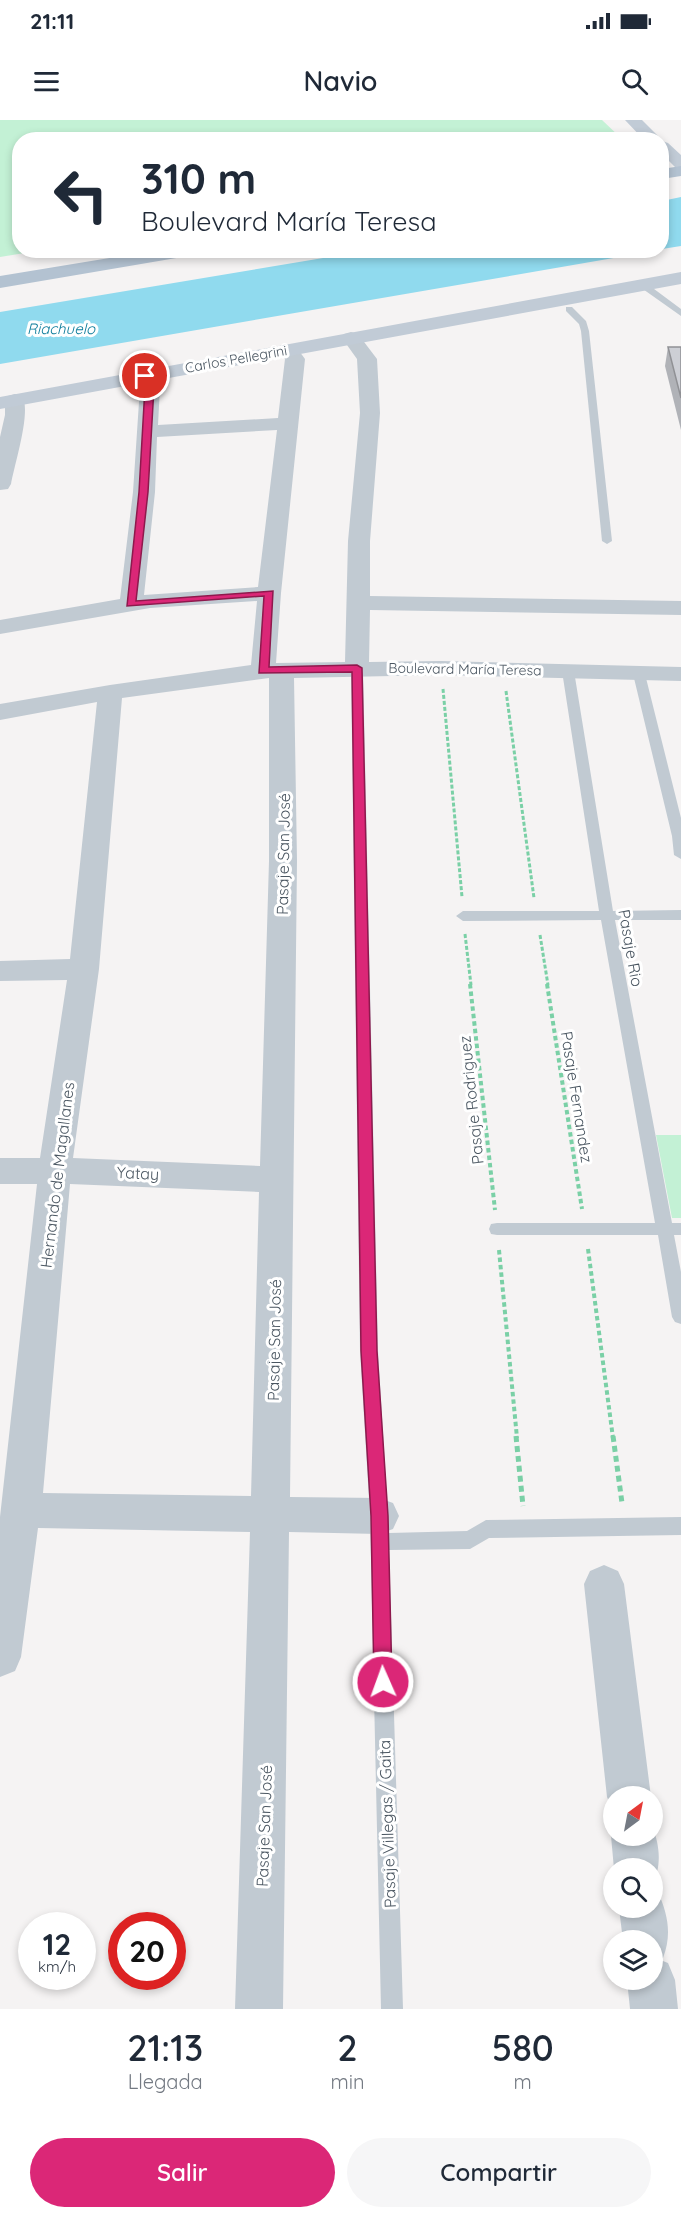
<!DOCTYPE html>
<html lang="es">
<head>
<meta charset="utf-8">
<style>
	:root { --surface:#fff; --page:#f6f6f7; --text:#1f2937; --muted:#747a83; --accent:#db2777 }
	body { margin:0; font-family:Quicksand,sans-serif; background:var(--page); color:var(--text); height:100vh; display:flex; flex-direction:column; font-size:22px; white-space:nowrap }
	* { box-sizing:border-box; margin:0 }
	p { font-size:20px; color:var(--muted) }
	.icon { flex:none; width:33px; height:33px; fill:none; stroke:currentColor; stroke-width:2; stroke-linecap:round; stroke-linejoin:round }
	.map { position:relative; height:1889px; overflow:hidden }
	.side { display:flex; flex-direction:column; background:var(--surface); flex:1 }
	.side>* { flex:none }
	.banner { position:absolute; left:12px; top:12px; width:657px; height:126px; border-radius:24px; box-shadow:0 3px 9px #0003; background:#fff; color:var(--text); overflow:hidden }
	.needle { width:39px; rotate:32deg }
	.controls { position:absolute; left:603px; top:1666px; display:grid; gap:12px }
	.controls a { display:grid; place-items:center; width:60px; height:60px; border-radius:50%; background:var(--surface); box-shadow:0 3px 9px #0003; font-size:30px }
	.speed { position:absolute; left:18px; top:1792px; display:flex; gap:12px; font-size:30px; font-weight:700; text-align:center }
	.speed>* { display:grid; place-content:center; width:78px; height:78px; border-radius:50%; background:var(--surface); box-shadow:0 3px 9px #0003; line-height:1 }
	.speed small { font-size:15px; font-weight:400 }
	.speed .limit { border:9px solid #d22; background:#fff; color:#111 }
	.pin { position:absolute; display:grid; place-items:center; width:51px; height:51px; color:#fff; margin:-26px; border:3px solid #fff; border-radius:50%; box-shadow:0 2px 6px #0007 }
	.me { position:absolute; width:66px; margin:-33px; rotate:358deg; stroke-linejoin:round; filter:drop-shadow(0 0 4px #0008) }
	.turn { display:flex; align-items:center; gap:21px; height:126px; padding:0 30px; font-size:27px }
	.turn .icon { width:78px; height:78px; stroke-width:2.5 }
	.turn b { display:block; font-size:42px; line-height:51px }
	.eta { display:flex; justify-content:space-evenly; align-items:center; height:102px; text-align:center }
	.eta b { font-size:36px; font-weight:600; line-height:42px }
	.action { display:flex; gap:12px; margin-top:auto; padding:12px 30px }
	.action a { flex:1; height:69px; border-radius:36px; background:var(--accent); color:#fff; font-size:24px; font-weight:600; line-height:69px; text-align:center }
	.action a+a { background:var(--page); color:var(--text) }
	.status { display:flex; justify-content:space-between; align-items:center; height:42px; padding:0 30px; background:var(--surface); direction:ltr }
	.status svg { height:16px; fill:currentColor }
	header { display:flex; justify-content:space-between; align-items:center; height:78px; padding:0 30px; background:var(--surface); font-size:27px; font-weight:600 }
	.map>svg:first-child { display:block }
	.green { fill:#c3f1d5 }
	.water { fill:#90daee }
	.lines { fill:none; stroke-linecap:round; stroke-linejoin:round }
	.path-far2 { stroke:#7ad0a6; stroke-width:3; stroke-dasharray:4 2; stroke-linecap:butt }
	.path-far1 { stroke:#7ad0a6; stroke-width:4; stroke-dasharray:4.5 3; stroke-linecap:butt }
	.path { stroke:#7ad0a6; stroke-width:5; stroke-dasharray:6 4; stroke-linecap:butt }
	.lane { fill:#c1cad2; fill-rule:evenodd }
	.street { fill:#c1cad2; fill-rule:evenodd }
	.secondary { fill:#c1cbd6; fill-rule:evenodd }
	.primary { fill:#b3c2d1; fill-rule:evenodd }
	.wall { fill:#b0b2b7 }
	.building { fill:#cdcfd5; stroke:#909195; stroke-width:1.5 }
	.route { fill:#db2777; stroke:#8e194d; stroke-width:1.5 }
	.labels { text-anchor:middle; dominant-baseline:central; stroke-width:6; stroke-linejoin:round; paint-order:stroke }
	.far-street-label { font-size:14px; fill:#4a5661; stroke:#fff }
	.far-water-label { font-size:15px; font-style:italic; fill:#0c7c9b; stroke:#fff }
	.street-label { font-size:16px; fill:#4a5661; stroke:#fff }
</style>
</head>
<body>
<div class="status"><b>21:11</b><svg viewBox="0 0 49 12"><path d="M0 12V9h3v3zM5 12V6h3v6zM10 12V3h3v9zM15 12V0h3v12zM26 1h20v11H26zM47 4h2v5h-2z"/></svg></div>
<header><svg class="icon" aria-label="menu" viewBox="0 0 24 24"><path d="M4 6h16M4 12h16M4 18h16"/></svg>Navio<svg class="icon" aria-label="search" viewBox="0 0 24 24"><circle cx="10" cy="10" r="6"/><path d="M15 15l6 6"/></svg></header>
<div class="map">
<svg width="681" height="1889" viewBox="0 0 681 1889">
	<rect width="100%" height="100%" fill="#f5f3f3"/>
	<path class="green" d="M0,0h602l20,19 -602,1v110l17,1 -37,6z
		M656,1015h25v83h-9z"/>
	<path class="water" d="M681,77v49l-19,3v-48z
		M371,130l283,1 -654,113v-52z"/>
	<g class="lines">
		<path class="path-far2" d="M443,569l19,208
			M506,571l28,207
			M465,814l6,51
			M540,815l8,50"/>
		<path class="path-far1" d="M470,864l25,226
			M547,864l35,225
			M588,1129l25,189
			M499,1130l18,188"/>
		<path class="path" d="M516,1316l7,70
			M613,1316l9,67"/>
		<path class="lane" d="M640,163h6l35,26v7l-41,-29z
			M566,187h6l14,14 3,10 23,210 -5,3 -5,-3 -21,-210 -2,-7 -13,-13z
			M357,544l6,4 15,683 11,182 78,-2 19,-11 195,-3v18l-192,3 -19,11 -81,1 14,459h-22l-11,-493 -10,-165 -9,-683z
			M568,547l6,4 39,240 68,-1v10h-66l57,303h9v12h-7l7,37v52l-6,-2 -3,-5 -14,-82h-161l-6,-1 -2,-5 2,-5 6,-1h158l-54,-303 -138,1 -7,-5 7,-5h136l-37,-240z
			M639,550l6,4 36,144v41l-7,-4 -2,-19 -39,-162z"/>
		<path class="street" d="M351,212l7,2 19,25 3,54 -10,128v55l311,5v14l-311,-5 -1,52 72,-1 240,6v14l-240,-6 -147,3 3,183 -7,636 89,1 14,5 6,13 -6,13 -14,5 -90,-2 -6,477h-48l15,-477 -212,-4 -17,129 -6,14 -15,6v-160l37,-333h-37v-26h40l27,-178 -67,1v-20l70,-2 27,-257 -97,18v-16l110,-19 141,-20 6,-64 -107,7 -150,26v-14l120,-21 13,-107 7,-105 -5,-11 3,-4h14l8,15 -2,38 120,-7 7,-59 -6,-9 2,-4c13,-3 17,3 24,13l-24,234 -5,70 69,-1 3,-121 12,-128 -3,-54 -15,-21 2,-4zM277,310l-19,157 -114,8 11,-103 2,-55zM269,558v183l-9,305 -187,-8 26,-189 23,-271zM70,1064l189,8 -8,304 -208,-3z
			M15,274l7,2c10,14 -8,70 -11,88l-3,5 -8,1v-53l5,-22v-15l3,-4z
			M604,1445l14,6 6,13 27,213h-37v16l-7,-16 -23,-213 6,-13z
			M652,1706c8,19 10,41 0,59v-16h-38l-3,-33 3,-5v5h38z
			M652,1769l6,3c10,23 14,42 5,66l-5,1 10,4 7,17 3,29h-48l-3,-29h25v-39h-29l-4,-33h33z"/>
		<path class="secondary" d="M625,0h17l20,20h-18z
			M662,21l6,2 13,12v14l-6,-2 -13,-13z
			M681,152v12l-681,125v-12z"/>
		<path class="primary" d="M681,46v10l-19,3v-10z
			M158,130h45l-9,5 -194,33v-12z"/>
	</g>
	<path class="wall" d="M668,227h13v83l-16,-64z"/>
	<path class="building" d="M668,227h13v51z"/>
	<path class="route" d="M145,254l4,2 5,11 -6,105 -12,109 137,-10 -4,76 88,-2 5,3 15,683 11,165 4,166 -2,6 -7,3 -6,-3 -3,-6 -3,-166 -10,-165 -9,-679 -93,1 5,-77 -137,10 12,-114 6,-105 -4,-11z"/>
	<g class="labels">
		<g class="far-street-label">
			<text transform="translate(236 239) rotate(-10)">Carlos Pellegrini</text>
			<text transform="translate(465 549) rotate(1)">Boulevard María Teresa</text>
		</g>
		<g class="far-water-label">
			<text x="61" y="208">Riachuelo</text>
		</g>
		<g class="street-label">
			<text transform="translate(283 734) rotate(-89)">Pasaje San José</text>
			<text transform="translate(631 828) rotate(80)">Pasaje Rio</text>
			<text transform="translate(577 977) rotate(81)">Pasaje Fernandez</text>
			<text transform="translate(471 980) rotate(-96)">Pasaje Rodriguez</text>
			<text transform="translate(138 1053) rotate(3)">Yatay</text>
			<text transform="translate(57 1055) rotate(-83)">Hernando de Magallanes</text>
			<text transform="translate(274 1220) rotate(-89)">Pasaje San José</text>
			<text transform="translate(387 1704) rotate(-92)">Pasaje Villegas / Gaita</text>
			<text transform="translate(264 1706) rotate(-88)">Pasaje San José</text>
		</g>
	</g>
</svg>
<div class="controls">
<a><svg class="needle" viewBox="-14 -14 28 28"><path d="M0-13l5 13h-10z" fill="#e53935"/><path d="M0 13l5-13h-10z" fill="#747a83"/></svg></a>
<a><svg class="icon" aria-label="search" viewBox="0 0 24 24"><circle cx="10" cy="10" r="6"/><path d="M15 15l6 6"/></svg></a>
<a><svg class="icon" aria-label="layers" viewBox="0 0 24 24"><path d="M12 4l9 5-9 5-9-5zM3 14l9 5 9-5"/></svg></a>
</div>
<div class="speed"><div>12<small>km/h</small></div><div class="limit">20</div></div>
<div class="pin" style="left:145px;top:256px;background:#d93025"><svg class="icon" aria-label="arrive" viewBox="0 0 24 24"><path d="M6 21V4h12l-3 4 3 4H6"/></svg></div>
<svg class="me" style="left:383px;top:1562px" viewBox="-20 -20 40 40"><circle r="17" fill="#db2777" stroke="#fff" stroke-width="3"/><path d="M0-11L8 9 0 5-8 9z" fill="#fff"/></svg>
<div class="banner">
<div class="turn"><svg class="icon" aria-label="left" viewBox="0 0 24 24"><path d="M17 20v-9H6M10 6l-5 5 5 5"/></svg><div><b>310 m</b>Boulevard María Teresa</div></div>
</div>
</div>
<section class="side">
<div class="eta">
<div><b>21:13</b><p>Llegada</p></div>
<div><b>2</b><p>min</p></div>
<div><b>580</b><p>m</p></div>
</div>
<div class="action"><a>Salir</a><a>Compartir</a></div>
</section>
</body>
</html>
